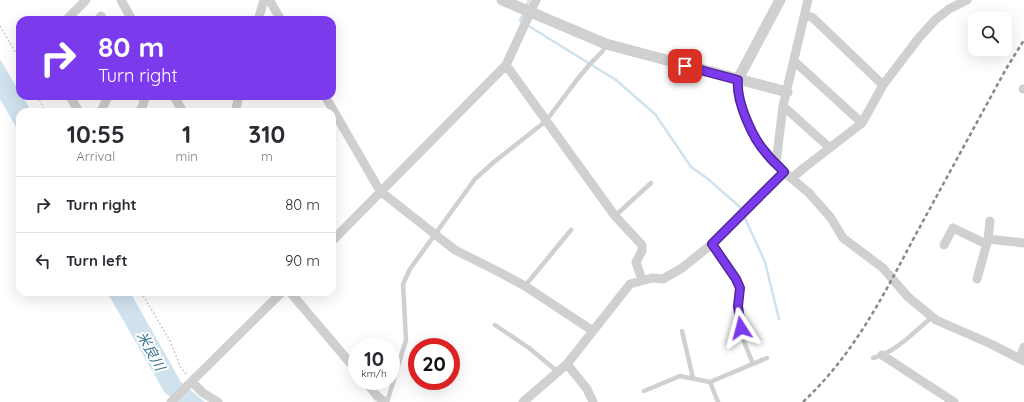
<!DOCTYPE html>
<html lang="en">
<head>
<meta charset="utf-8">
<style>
	:root { --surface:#fff; --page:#f2f2f3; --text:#2b2b33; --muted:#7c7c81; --line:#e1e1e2 }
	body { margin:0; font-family:Quicksand,"Noto Sans JP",sans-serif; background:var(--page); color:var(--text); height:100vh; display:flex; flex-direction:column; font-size:15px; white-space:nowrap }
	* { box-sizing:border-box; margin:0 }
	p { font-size:13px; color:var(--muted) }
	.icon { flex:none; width:22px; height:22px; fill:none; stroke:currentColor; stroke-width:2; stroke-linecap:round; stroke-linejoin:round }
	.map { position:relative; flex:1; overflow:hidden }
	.drawer { position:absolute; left:16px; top:108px; width:320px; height:188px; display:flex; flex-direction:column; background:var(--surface); border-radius:12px; box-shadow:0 4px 16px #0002 }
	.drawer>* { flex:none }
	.top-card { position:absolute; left:16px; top:16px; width:320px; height:84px; border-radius:12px; box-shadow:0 4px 16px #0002; background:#7c3aed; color:#fff; overflow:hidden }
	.buttons { position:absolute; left:968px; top:12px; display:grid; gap:8px }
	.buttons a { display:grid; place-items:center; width:44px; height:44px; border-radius:8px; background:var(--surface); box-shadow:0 4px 16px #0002; font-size:20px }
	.speed { position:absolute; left:348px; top:338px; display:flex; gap:8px; font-size:20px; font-weight:700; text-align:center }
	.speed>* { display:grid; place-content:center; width:52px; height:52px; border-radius:50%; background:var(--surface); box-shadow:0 4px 16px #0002; line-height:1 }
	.speed small { font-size:10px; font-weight:400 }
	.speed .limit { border:6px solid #d22; background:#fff; color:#111 }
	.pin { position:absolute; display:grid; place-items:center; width:34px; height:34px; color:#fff; margin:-17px; border-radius:8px; box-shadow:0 2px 6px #0006 }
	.me { position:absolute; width:44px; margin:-22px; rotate:351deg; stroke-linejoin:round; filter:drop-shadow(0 0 3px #0008) }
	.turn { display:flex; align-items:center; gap:14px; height:84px; padding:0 16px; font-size:18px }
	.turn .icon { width:52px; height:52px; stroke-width:2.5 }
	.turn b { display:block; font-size:28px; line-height:34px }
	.eta { display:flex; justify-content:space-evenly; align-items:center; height:68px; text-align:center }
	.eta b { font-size:24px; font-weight:700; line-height:28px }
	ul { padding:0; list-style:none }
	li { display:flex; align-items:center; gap:12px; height:56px; padding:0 16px; border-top:1px solid var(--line) }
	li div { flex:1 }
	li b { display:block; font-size:15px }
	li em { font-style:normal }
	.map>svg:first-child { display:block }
	.water { fill:#cfe2ee }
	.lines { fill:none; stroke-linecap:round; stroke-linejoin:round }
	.stream { stroke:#cfe2ee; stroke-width:2.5 }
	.path { stroke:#cdcdcd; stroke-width:1.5; stroke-dasharray:2 2; stroke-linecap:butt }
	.service { stroke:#d0d0d0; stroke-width:4.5 }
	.minor { stroke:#d0d0d0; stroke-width:9 }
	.tertiary { stroke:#d0d0d0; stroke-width:11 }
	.rail { stroke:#888; stroke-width:2.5; stroke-dasharray:4 3; stroke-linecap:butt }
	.route-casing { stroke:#51269a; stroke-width:10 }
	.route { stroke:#7c3aed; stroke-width:7 }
	.labels { text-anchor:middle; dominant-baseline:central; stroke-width:4; stroke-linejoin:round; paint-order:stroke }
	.water-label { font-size:14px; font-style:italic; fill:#3f7597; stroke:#fff }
</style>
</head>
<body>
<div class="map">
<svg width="1024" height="402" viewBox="0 0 1024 402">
	<rect width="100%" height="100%" fill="#fff"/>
	<path class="water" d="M0,59l20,34v3h2l10,16h-12v22l-20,-35z
		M107,292h23l51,90 24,20h-27l-13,-9z"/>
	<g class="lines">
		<path class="stream" d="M526,7l3,-7
			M522,22l-2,-1 4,-9
			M527,25l89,55 39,34 36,53 17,12 32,28 2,4
			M744,216l21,46 14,57"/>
		<path class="path" d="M0,26l20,34
			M38,96l7,16
			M141,292l29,49 11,27 6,7"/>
		<path class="service" d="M615,216l36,-33
			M712,244l24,35 4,9 -2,18 5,33 10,25
			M525,286l46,-56
			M495,325l34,23 29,24
			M682,331l11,47
			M873,358c23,-6 41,-26 59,-41
			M710,382l8,20
			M644,391l36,-15 30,6 57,-24
			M387,402l19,-62 -3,-56 7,-15 65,-90 19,-17 52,-41 30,-40 14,-17 12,-12 4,-7"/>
		<path class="minor" d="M121,0l11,20
			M265,0l6,3 10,17
			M805,14l8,4 70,67
			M66,20l20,-20
			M98,20l3,-4 2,4
			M258,20l6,-20
			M794,61l68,62
			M506,65l109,151 27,29v6l-6,11 6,18
			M738,79l-1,9 2,12 16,38 11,16 18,18 25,21 22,25 12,20 40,30 25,29 28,23 55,24 33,17
			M1023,89h1
			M70,96l9,16
			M174,96l9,16
			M325,96l55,95 75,59 46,23 24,13 68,45
			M783,106l47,42
			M101,112l7,-16
			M140,112l6,-16
			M235,112l4,-16
			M776,163l7,-57 25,-106
			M792,178l13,-11 57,-44 21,-38 35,-46 17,-19 14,-11 18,-9
			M988,239l2,-18
			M332,241l174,-176 30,-65
			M944,245l9,-17 33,16
			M977,279l11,-40 36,4
			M290,292l67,79
			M882,355l72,47
			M1020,358l4,-11
			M567,364l20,25 6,13
			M365,381l13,16 7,5
			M192,382l11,11 15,9
			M171,402l111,-110
			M523,402l44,-38 63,-80 22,-6 11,1 19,-11 30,-24 72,-72"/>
		<path class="tertiary" d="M502,0l104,44 181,48
			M738,79l42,-79"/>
		<path class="rail" d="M803,402c52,-49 80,-106 113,-168 30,-55 60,-110 90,-165l18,-29"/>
	</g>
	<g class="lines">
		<defs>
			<path id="route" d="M685,66l53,14c-2,21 14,58 29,74 5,7 12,12 17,18l-72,72 24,35 4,9 -2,18 3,22"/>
		</defs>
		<use href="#route" class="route-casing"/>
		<use href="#route" class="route"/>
	</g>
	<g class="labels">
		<g class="water-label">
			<text transform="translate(151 351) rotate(61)">米良川</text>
		</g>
	</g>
</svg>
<div class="buttons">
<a><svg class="icon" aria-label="search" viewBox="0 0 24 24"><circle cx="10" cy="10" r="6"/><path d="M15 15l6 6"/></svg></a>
</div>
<div class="speed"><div>10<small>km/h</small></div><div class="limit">20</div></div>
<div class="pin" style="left:685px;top:66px;background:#d93025"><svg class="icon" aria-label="arrive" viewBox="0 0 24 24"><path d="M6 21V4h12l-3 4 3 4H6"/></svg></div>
<svg class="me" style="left:741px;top:328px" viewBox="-20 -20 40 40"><path d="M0-17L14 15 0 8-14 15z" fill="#7c3aed" stroke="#fff" stroke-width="4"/></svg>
<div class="top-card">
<div class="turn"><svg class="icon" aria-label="right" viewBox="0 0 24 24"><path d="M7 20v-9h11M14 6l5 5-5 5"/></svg><div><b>80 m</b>Turn right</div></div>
</div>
<section class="drawer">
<div class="eta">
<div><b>10:55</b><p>Arrival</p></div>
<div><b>1</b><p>min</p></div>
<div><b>310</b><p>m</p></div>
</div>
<ul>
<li><svg class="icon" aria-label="right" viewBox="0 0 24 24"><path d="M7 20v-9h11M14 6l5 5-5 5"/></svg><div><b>Turn right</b></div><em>80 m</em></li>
<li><svg class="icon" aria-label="left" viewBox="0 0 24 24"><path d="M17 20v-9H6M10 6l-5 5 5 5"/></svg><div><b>Turn left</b></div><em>90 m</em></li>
</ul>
</section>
</div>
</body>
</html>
